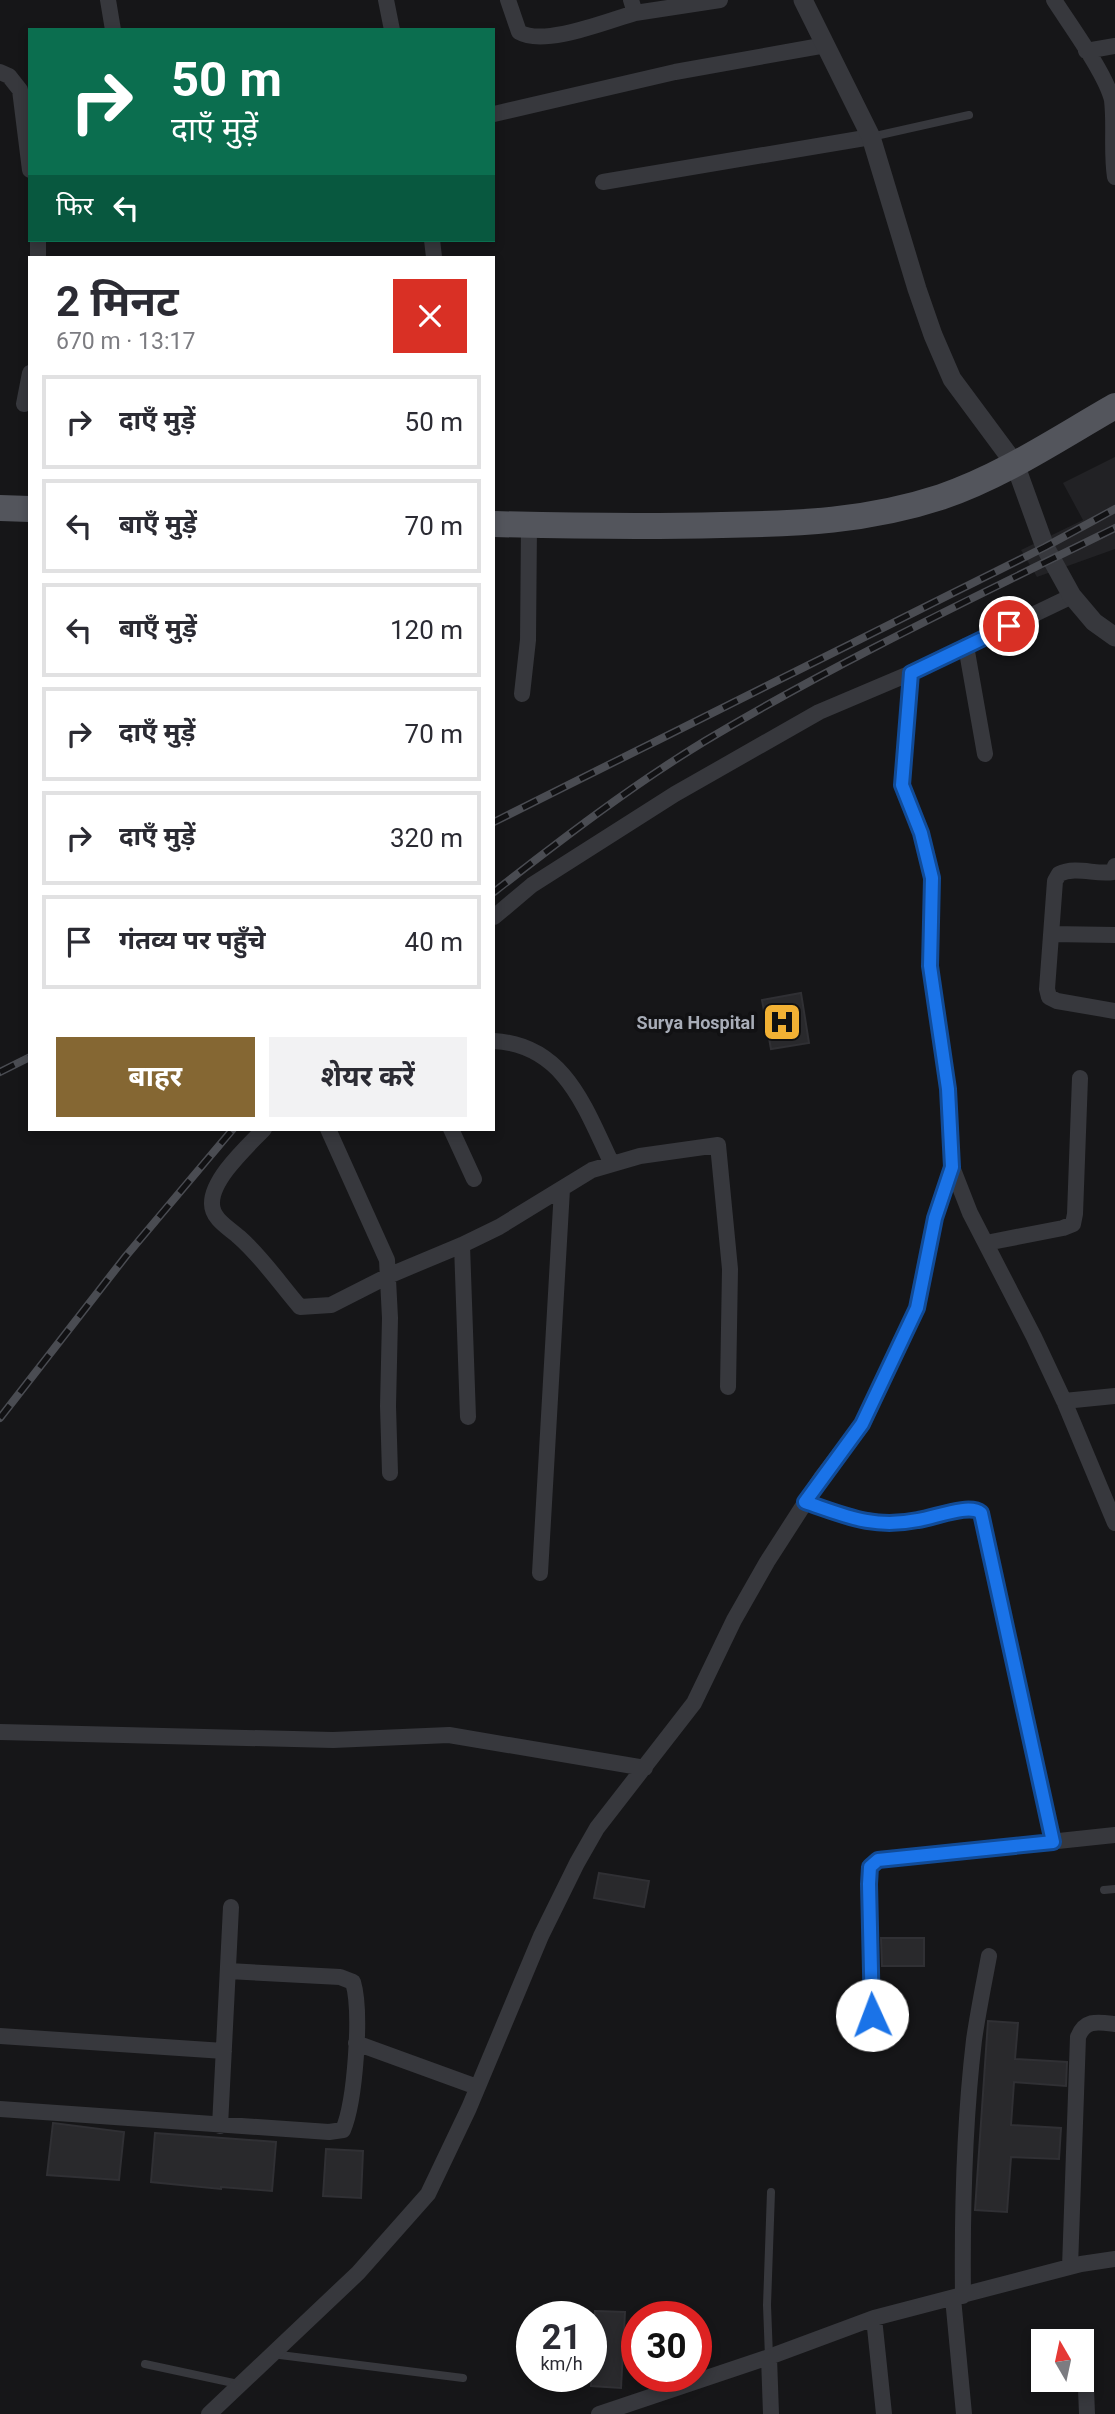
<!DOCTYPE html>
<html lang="hi">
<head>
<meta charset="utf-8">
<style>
	:root { --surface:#fff; --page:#f2f2f3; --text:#2b2b33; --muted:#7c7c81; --line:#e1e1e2; --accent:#856733 }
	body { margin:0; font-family:Roboto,"Noto Sans Devanagari",sans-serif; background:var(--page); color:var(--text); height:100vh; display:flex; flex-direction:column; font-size:26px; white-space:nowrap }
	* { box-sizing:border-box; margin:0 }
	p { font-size:23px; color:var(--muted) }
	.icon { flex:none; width:38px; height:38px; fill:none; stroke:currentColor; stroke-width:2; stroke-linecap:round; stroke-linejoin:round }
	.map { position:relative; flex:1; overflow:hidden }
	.sheet { position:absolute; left:28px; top:256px; width:467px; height:875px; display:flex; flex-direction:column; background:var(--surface); border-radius:0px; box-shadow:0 4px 10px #0003 }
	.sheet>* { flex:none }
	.top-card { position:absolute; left:28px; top:28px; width:467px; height:214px; border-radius:0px; box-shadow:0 4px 10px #0003; background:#0b6e4f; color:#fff; overflow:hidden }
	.needle { width:46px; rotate:351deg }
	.buttons { position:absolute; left:1031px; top:2329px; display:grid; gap:14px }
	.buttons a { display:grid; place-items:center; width:63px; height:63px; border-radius:0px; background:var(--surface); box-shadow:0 4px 10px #0003; font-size:35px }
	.speed { position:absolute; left:516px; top:2301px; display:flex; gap:14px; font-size:35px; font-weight:700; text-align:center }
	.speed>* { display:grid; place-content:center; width:91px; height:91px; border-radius:50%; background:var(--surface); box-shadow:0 4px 10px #0003; line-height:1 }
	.speed small { font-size:18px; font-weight:400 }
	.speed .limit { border:10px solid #d22; background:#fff; color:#111 }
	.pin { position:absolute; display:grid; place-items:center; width:60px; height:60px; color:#fff; margin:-30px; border:4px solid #fff; border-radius:50%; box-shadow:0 2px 7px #0007 }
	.me { position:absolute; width:77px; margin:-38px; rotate:358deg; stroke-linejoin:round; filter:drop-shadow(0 0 5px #0008) }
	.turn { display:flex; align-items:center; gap:24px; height:147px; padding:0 28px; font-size:32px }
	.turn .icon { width:91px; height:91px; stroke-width:2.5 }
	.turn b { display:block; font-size:49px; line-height:60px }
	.then { display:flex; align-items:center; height:66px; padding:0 28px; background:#0003; gap:14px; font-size:26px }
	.round { display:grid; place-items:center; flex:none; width:74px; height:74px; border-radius:0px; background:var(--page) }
	.head { display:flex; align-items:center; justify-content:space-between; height:119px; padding:0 28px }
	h1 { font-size:42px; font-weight:700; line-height:52px }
	.primary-button { display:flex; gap:14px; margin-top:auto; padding:14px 28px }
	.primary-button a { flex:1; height:80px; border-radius:0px; background:var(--accent); color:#fff; font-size:28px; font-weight:700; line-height:80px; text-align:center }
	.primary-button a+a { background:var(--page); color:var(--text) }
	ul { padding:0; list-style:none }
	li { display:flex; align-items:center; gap:21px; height:94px; margin:0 14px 10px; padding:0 14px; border:4px solid var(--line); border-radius:0px }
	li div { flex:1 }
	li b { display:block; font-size:26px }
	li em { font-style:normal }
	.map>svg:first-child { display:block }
	.built { fill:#222225 }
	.building { fill:#29292c; stroke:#303034; stroke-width:2 }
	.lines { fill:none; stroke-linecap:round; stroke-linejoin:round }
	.service { stroke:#37383d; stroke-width:8 }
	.minor { stroke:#37383d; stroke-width:16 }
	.tertiary { stroke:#37383d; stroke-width:19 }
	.primary { stroke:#53555c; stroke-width:26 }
	.rail-casing { stroke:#4a4c52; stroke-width:8 }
	.rail { stroke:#111113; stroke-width:5; stroke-dasharray:16; stroke-linecap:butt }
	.route-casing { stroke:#114b97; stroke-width:18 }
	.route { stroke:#1a73e8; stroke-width:12 }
	.labels { text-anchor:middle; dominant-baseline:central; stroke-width:7; stroke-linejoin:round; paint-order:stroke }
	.poi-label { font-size:18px; font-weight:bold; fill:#a8adb8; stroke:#111113; text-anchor:end }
</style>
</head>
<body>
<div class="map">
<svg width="1115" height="2414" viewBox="0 0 1115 2414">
	<rect width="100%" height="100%" fill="#161618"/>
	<path class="built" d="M1115,457v92l-78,28 -16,-27 62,-30 -20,-37z"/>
	<path class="building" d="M801,993l8,50 -38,6 -9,-49z
		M599,1873l50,8 -5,26 -50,-9z
		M881,1938h43v28h-42z
		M988,2021l30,2 -3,36 52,3 -1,24 -52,-4 -3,43 50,3 -2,31 -48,-2 -4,55 -32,-2z
		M53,2123l71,9 -5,48 -72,-5z
		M155,2133l121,9 -4,49 -51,-4v2l-70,-7z
		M326,2149l37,2 -2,47 -38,-2z
		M595,2311l30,1 -4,76 -30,-2z"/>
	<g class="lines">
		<path class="service" d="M871,137l98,-22
			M1104,1890l11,-1
			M272,2354l191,24
			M769,2357l-2,-52 4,-113
			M145,2364l93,20"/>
		<path class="minor" d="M108,0l5,30
			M386,0l6,30
			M508,0l11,32c25,15 88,-11 116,-19
			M631,0l4,13 85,-13
			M1054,0c16,25 52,74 58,100 3,25 -1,51 3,77
			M1086,51l29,-5
			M0,72l9,4 11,14 10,80
			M494,114l181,-42 151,-27
			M603,182l268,-45
			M38,240v17
			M432,240l2,17
			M24,404l6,-31
			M966,646l19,108
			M911,673l-9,112 19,48 11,45 -2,88 18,123 4,78 18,46 64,124 30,64 51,122
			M522,694l6,-54 1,-115
			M1115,866l-2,6c-17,3 -37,-6 -54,2l-4,7 -8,108 2,8 8,4 58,10
			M494,917l38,-32 143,-91 144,-82 92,-39 161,-77
			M1051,934l64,1
			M494,1041c71,4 91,67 118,123
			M264,1129c-16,17 -53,50 -52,75 0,15 17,24 27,33 23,20 41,47 61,70l31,-2 57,-29 74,-31 37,-18 93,-57 48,-14 78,-11 12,124 -2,118
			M328,1129l59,131 3,58 -2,88 2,67
			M451,1129l23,50
			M986,1243l77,-15 10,-4 2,-10 5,-136
			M462,1245l6,172
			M1064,1401l51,-5
			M805,1502c40,14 70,26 113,18 16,-2 51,-17 63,-7l72,329
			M540,1573l22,-384
			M0,1732l333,8 116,-5 196,33
			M0,2036l224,15
			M873,2042l-4,-158 1,-17 9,-7 236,-25
			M356,2043l121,44
			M0,2109l329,23 14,-2c12,-28 19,-118 10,-148l-13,-5 -112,-6
			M220,2126l11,-219
			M1070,2267l8,-230c7,-18 20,-15 37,-13
			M963,2296c-1,-86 1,-171 11,-256 4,-28 10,-57 15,-84
			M953,2298l11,116
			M874,2318l10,96
			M769,2357l2,57
			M1086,2389l1,25
			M209,2414l149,-141 70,-79 41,-86 72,-172 36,-73 20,-35 97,-125 40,-83 33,-58 54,-84 41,-53 55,-117 18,-90 17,-51
			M599,2414l170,-57 105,-39 207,-54 34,-5"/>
		<path class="tertiary" d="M803,0l68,137 46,152 16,46 19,44 63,85 30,83 27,49 22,26 21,15"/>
		<path class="primary" d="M0,508l30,1
			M494,524c76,2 151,3 228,1 76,-1 146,-4 219,-28 62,-21 118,-59 174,-91"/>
		<defs>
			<path id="rail" d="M494,822l551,-275 70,-38
				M494,892c68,-53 137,-106 211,-151 132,-79 272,-145 410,-213
				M0,1072l30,-15
				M0,1418l126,-162 107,-127"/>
		</defs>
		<use href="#rail" class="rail-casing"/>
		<use href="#rail" class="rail"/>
	</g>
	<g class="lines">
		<defs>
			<path id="route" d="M872,2015l-3,-131 1,-17 8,-7 175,-18 -72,-329c-12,-10 -47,5 -63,7 -45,9 -72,-4 -113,-18l57,-78 55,-116 18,-90 17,-51 -4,-78 -18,-123 2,-88 -11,-45 -19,-48 9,-112 98,-47"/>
		</defs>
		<use href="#route" class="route-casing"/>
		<use href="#route" class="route"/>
	</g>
	<defs>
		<symbol id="hospital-square" viewBox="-11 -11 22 22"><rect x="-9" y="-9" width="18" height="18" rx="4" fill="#f2b134" stroke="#111113"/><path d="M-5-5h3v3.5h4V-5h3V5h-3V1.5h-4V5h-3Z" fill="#111"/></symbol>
	</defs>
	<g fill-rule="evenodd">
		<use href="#hospital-square" x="760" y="1000" width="44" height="44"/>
	</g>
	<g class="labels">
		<g class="poi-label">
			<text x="755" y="1022">Surya Hospital</text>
		</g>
	</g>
</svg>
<div class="buttons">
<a><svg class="needle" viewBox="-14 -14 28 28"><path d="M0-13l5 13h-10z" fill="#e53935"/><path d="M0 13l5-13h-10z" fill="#7c7c81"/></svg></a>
</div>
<div class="speed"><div>21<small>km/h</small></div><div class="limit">30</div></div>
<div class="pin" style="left:1009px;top:626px;background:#d93025"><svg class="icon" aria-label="arrive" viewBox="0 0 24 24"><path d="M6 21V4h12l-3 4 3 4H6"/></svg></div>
<svg class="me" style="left:872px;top:2015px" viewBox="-20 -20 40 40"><circle r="19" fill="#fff"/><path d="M0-13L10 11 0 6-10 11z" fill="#1a73e8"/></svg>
<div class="top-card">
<div class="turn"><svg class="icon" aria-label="right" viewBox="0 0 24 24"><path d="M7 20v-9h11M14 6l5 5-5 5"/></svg><div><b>50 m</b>दाएँ मुड़ें</div></div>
<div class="then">फिर<svg class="icon" aria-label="left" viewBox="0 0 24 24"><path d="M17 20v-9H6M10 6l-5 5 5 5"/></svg></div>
</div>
<section class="sheet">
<div class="head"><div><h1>2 मिनट</h1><p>670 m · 13:17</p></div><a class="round" style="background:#d93025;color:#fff"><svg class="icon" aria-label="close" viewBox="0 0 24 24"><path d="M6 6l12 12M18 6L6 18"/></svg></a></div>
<ul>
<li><svg class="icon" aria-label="right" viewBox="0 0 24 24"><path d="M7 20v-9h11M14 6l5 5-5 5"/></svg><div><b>दाएँ मुड़ें</b></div><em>50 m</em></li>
<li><svg class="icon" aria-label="left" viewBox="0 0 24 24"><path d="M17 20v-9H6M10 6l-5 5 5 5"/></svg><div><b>बाएँ मुड़ें</b></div><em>70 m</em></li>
<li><svg class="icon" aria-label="left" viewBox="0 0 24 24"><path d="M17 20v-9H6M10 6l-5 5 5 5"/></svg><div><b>बाएँ मुड़ें</b></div><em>120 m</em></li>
<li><svg class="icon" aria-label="right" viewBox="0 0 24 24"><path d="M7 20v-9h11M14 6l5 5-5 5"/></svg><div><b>दाएँ मुड़ें</b></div><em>70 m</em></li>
<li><svg class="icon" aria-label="right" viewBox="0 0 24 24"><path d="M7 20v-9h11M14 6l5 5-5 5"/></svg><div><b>दाएँ मुड़ें</b></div><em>320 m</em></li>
<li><svg class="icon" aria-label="arrive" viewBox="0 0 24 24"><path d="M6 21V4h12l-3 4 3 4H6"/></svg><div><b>गंतव्य पर पहुँचे</b></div><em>40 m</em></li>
</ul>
<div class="primary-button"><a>बाहर</a><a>शेयर करें</a></div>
</section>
</div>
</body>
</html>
